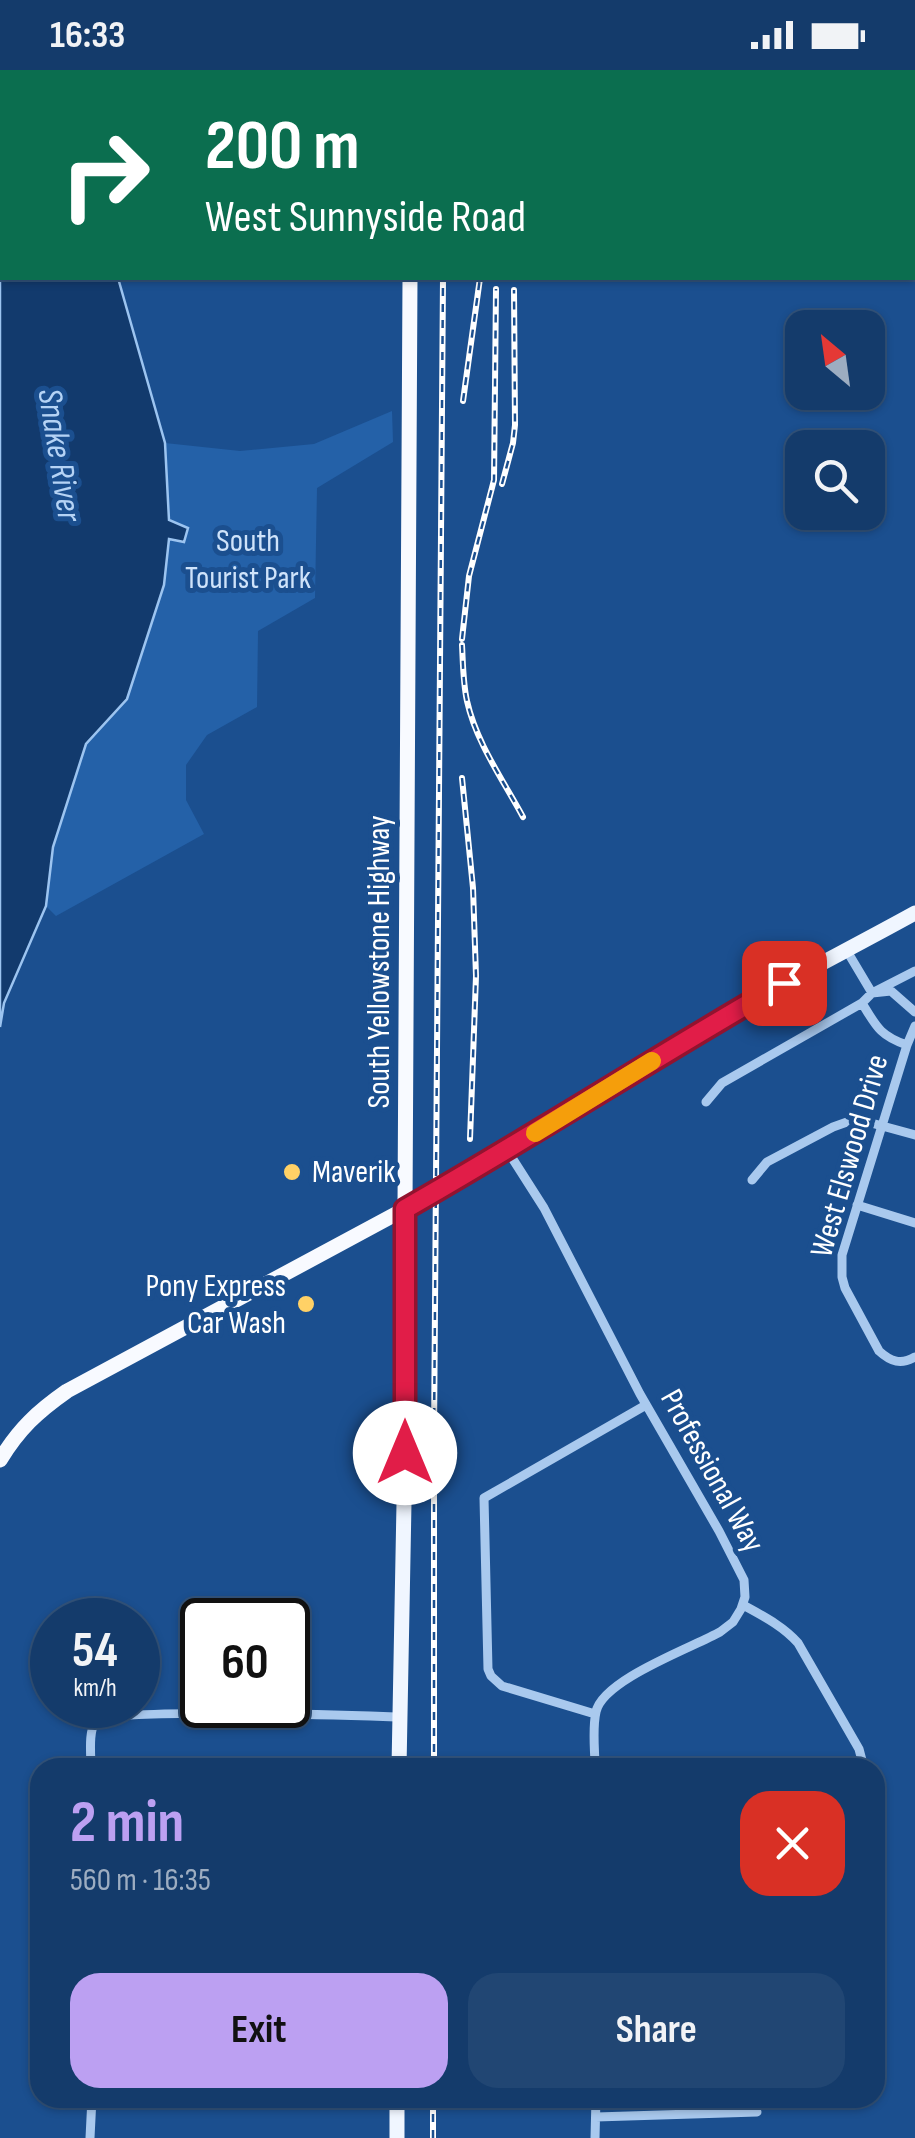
<!DOCTYPE html>
<html lang="en">
<head>
<meta charset="utf-8">
<style>
	:root { --surface:#143b6b; --page:#214673; --text:#f1f3f6; --muted:#9dadc1; --line:#33557e; --accent:#bca0f2 }
	body { margin:0; font-family:"Sofia Sans Condensed",sans-serif; background:var(--page); color:var(--text); height:100vh; display:flex; flex-direction:column; font-size:38px; white-space:nowrap }
	* { box-sizing:border-box; margin:0 }
	p { font-size:32px; color:var(--muted) }
	.icon { flex:none; width:55px; height:55px; fill:none; stroke:currentColor; stroke-width:2; stroke-linecap:round; stroke-linejoin:round }
	.map { position:relative; flex:1; overflow:hidden }
	.panel { position:absolute; left:30px; top:1688px; width:855px; height:350px; display:flex; flex-direction:column; background:var(--surface); border-radius:30px; box-shadow:0 2px 8px #0004,0 0 0 2px var(--line) }
	.panel>* { flex:none }
	.guide { position:absolute; left:0px; top:0px; width:915px; height:210px; box-shadow:0 2px 8px #0004,0 0 0 2px var(--line); background:#0b6e4f; color:#fff; overflow:hidden }
	.needle { width:65px; rotate:331deg }
	.buttons { position:absolute; left:785px; top:240px; display:grid; gap:20px }
	.buttons a { display:grid; place-items:center; width:100px; height:100px; border-radius:20px; background:var(--surface); box-shadow:0 2px 8px #0004,0 0 0 2px var(--line); font-size:50px }
	.speed { position:absolute; left:30px; top:1528px; display:flex; gap:20px; font-size:50px; font-weight:700; text-align:center }
	.speed>* { display:grid; place-content:center; width:130px; height:130px; border-radius:50%; background:var(--surface); box-shadow:0 2px 8px #0004,0 0 0 2px var(--line); line-height:1 }
	.speed small { font-size:25px; font-weight:400 }
	.speed .limit { border:5px solid #111; border-radius:15px; background:#fff; color:#111 }
	.pin { position:absolute; display:grid; place-items:center; width:85px; height:85px; color:#fff; margin:-42px; border-radius:20px; box-shadow:0 5px 15px #0006 }
	.me { position:absolute; width:110px; margin:-55px; rotate:0deg; stroke-linejoin:round; filter:drop-shadow(0 0 8px #0008) }
	.turn { display:flex; align-items:center; gap:35px; height:210px; padding:0 40px; font-size:45px }
	.turn .icon { width:130px; height:130px; stroke-width:2.5 }
	.turn b { display:block; font-size:70px; line-height:85px }
	.round { display:grid; place-items:center; flex:none; width:105px; height:105px; border-radius:30px; background:var(--page) }
	.headline { display:flex; align-items:center; justify-content:space-between; height:170px; padding:0 40px }
	h1 { font-size:60px; font-weight:700; line-height:75px; color:var(--accent) }
	.action { display:flex; gap:20px; margin-top:auto; padding:20px 40px }
	.action a { flex:1; height:115px; border-radius:30px; background:var(--accent); color:#111; font-size:40px; font-weight:700; line-height:115px; text-align:center }
	.action a+a { background:var(--page); color:var(--text) }
	.status { display:flex; justify-content:space-between; align-items:center; height:70px; padding:0 50px; background:var(--surface); direction:ltr }
	.status svg { height:28px; fill:currentColor }
	.map>svg:first-child { display:block }
	.green { fill:#2461a8 }
	.water { fill:#123a6d; stroke:#9cc4f0; stroke-width:2.5 }
	.lines { fill:none; stroke-linecap:round; stroke-linejoin:round }
	.minor { stroke:#a9c9ee; stroke-width:9 }
	.primary { stroke:#f0f6ff; stroke-width:15 }
	.trunk { stroke:#f8faff; stroke-width:15 }
	.rail-casing { stroke:#fff; stroke-width:6 }
	.rail { stroke:#1b4f8f; stroke-width:2.5; stroke-dasharray:8; stroke-linecap:butt }
	.route-casing { stroke:#92132f; stroke-width:25 }
	.route { stroke:#e11d48; stroke-width:18 }
	.slow { stroke:#f59e0b; stroke-width:18 }
	.poi-dot { fill:#ffd166; stroke:#1b4f8f; stroke-width:4 }
	.labels { text-anchor:middle; dominant-baseline:central; stroke-width:10; stroke-linejoin:round; paint-order:stroke }
	.park-label { font-size:32px; fill:#cfe3fa; stroke:#1b4f8f }
	.street-label { font-size:32px; fill:#fff; stroke:#1b4f8f }
	.poi-label { font-size:32px; fill:#fff; stroke:#1b4f8f; text-anchor:start }
	.water-label { font-size:35px; font-style:italic; fill:#b5d3f5; stroke:#1b4f8f }
</style>
</head>
<body>
<div class="status"><b>16:33</b><svg viewBox="0 0 49 12"><path d="M0 12V9h3v3zM5 12V6h3v6zM10 12V3h3v9zM15 12V0h3v12zM26 1h20v11H26zM47 4h2v5h-2z"/></svg></div>
<div class="map">
<svg width="915" height="2068" viewBox="0 0 915 2068">
	<rect width="100%" height="100%" fill="#1b4f8f"/>
	<path class="green" d="M392,341l1,31 -76,46 -2,110 -57,33 -1,76 -50,28 -21,30v35l18,34 -148,82 -10,-10 7,-59 33,-103 41,-45 37,-114 5,-47 15,4 4,-13 -19,-8 -4,-78 75,8 74,-7z"/>
	<path class="water" d="M0,0h64l1,2h-63v206h116l47,165 4,77 19,8 -4,14 -15,-3 -5,46 -37,114 -41,45 -33,103 -7,59 -42,97 -4,24z"/>
	<g class="lines">
		<path class="minor" d="M847,881l25,42 19,-2 24,21
			M862,933c14,23 18,33 45,42
			M915,956l-8,19 -65,210v22l3,11 34,63c12,11 22,14 36,6
			M706,1032l16,-19 140,-80 10,-10 43,-22
			M507,1080l37,58 96,186 79,137 25,49 1,17 -4,12 -8,13 -13,10c-29,16 -118,48 -124,80 -4,17 -1,38 -1,56
			M752,1110l15,-18 66,-35 14,-5 17,-1 51,14
			M857,1135l58,18
			M743,1535c20,11 40,21 55,38l61,106 5,19
			M595,1644l-93,-28 -11,-10 -3,-7 -4,-171 162,-93
			M91,1698c0,-13 -3,-37 5,-47 13,-14 269,-5 304,-4
			M596,2047l161,-5
			M90,2068l2,-40
			M595,2068l1,-40"/>
		<path class="primary" d="M399,1698l7,-371 -3,-160 2,-28c104,-60 206,-124 309,-186 66,-39 134,-73 201,-110
			M397,2068v-40"/>
		<path class="trunk" d="M411,2v-2
			M0,1390c19,-31 37,-48 67,-69l338,-182 5,-931"/>
		<defs>
			<path id="rail" d="M444,2v-2
				M463,331l17,-123
				M502,414l11,-41 2,-18 -1,-135
				M462,569l7,-63 25,-96 2,-191
				M462,575c1,18 1,38 5,56 9,41 36,79 56,116
				M462,708l11,110 3,88 -6,163
				M434,1698v-333l9,-1157
				M37,1766h3
				M433,2068v-40"/>
		</defs>
		<use href="#rail" class="rail-casing"/>
		<use href="#rail" class="rail"/>
	</g>
	<g class="lines">
		<defs>
			<path id="route" d="M405,1383v-244c128,-73 252,-153 379,-226"/>
		</defs>
		<use href="#route" class="route-casing"/>
		<use href="#route" class="route"/>
		<path class="slow" d="M535,1063l117,-72"/>
	</g>
	<g class="poi-dot">
		<circle cx="292" cy="1102" r="10"/>
		<circle cx="306" cy="1234" r="10"/>
	</g>
	<g class="labels">
		<g class="park-label">
			<text x="248" y="471">South<tspan x="248" dy="37">Tourist Park</tspan></text>
		</g>
		<g class="street-label">
			<text transform="translate(379 892) rotate(-90)">South Yellowstone Highway</text>
			<text transform="translate(850 1086) rotate(-74)">West Elswood Drive</text>
			<text transform="translate(712 1401) rotate(61)">Professional Way</text>
		</g>
		<g class="poi-label">
			<text x="312" y="1102">Maverik</text>
			<text x="286" y="1216" text-anchor="end">Pony Express<tspan x="286" dy="37">Car Wash</tspan></text>
		</g>
		<g class="water-label">
			<text transform="translate(59 385) rotate(81)">Snake River</text>
		</g>
	</g>
</svg>
<div class="buttons">
<a><svg class="needle" viewBox="-14 -14 28 28"><path d="M0-13l5 13h-10z" fill="#e53935"/><path d="M0 13l5-13h-10z" fill="#9dadc1"/></svg></a>
<a><svg class="icon" aria-label="search" viewBox="0 0 24 24"><circle cx="10" cy="10" r="6"/><path d="M15 15l6 6"/></svg></a>
</div>
<div class="speed"><div>54<small>km/h</small></div><div class="limit">60</div></div>
<div class="pin" style="left:784px;top:913px;background:#d93025"><svg class="icon" aria-label="arrive" viewBox="0 0 24 24"><path d="M6 21V4h12l-3 4 3 4H6"/></svg></div>
<svg class="me" style="left:405px;top:1383px" viewBox="-20 -20 40 40"><circle r="19" fill="#fff"/><path d="M0-13L10 11 0 6-10 11z" fill="#e11d48"/></svg>
<div class="guide">
<div class="turn"><svg class="icon" aria-label="right" viewBox="0 0 24 24"><path d="M7 20v-9h11M14 6l5 5-5 5"/></svg><div><b>200 m</b>West Sunnyside Road</div></div>
</div>
<section class="panel">
<div class="headline"><div><h1>2 min</h1><p>560 m · 16:35</p></div><a class="round" style="background:#d93025;color:#fff"><svg class="icon" aria-label="close" viewBox="0 0 24 24"><path d="M6 6l12 12M18 6L6 18"/></svg></a></div>
<div class="action"><a>Exit</a><a>Share</a></div>
</section>
</div>
</body>
</html>
